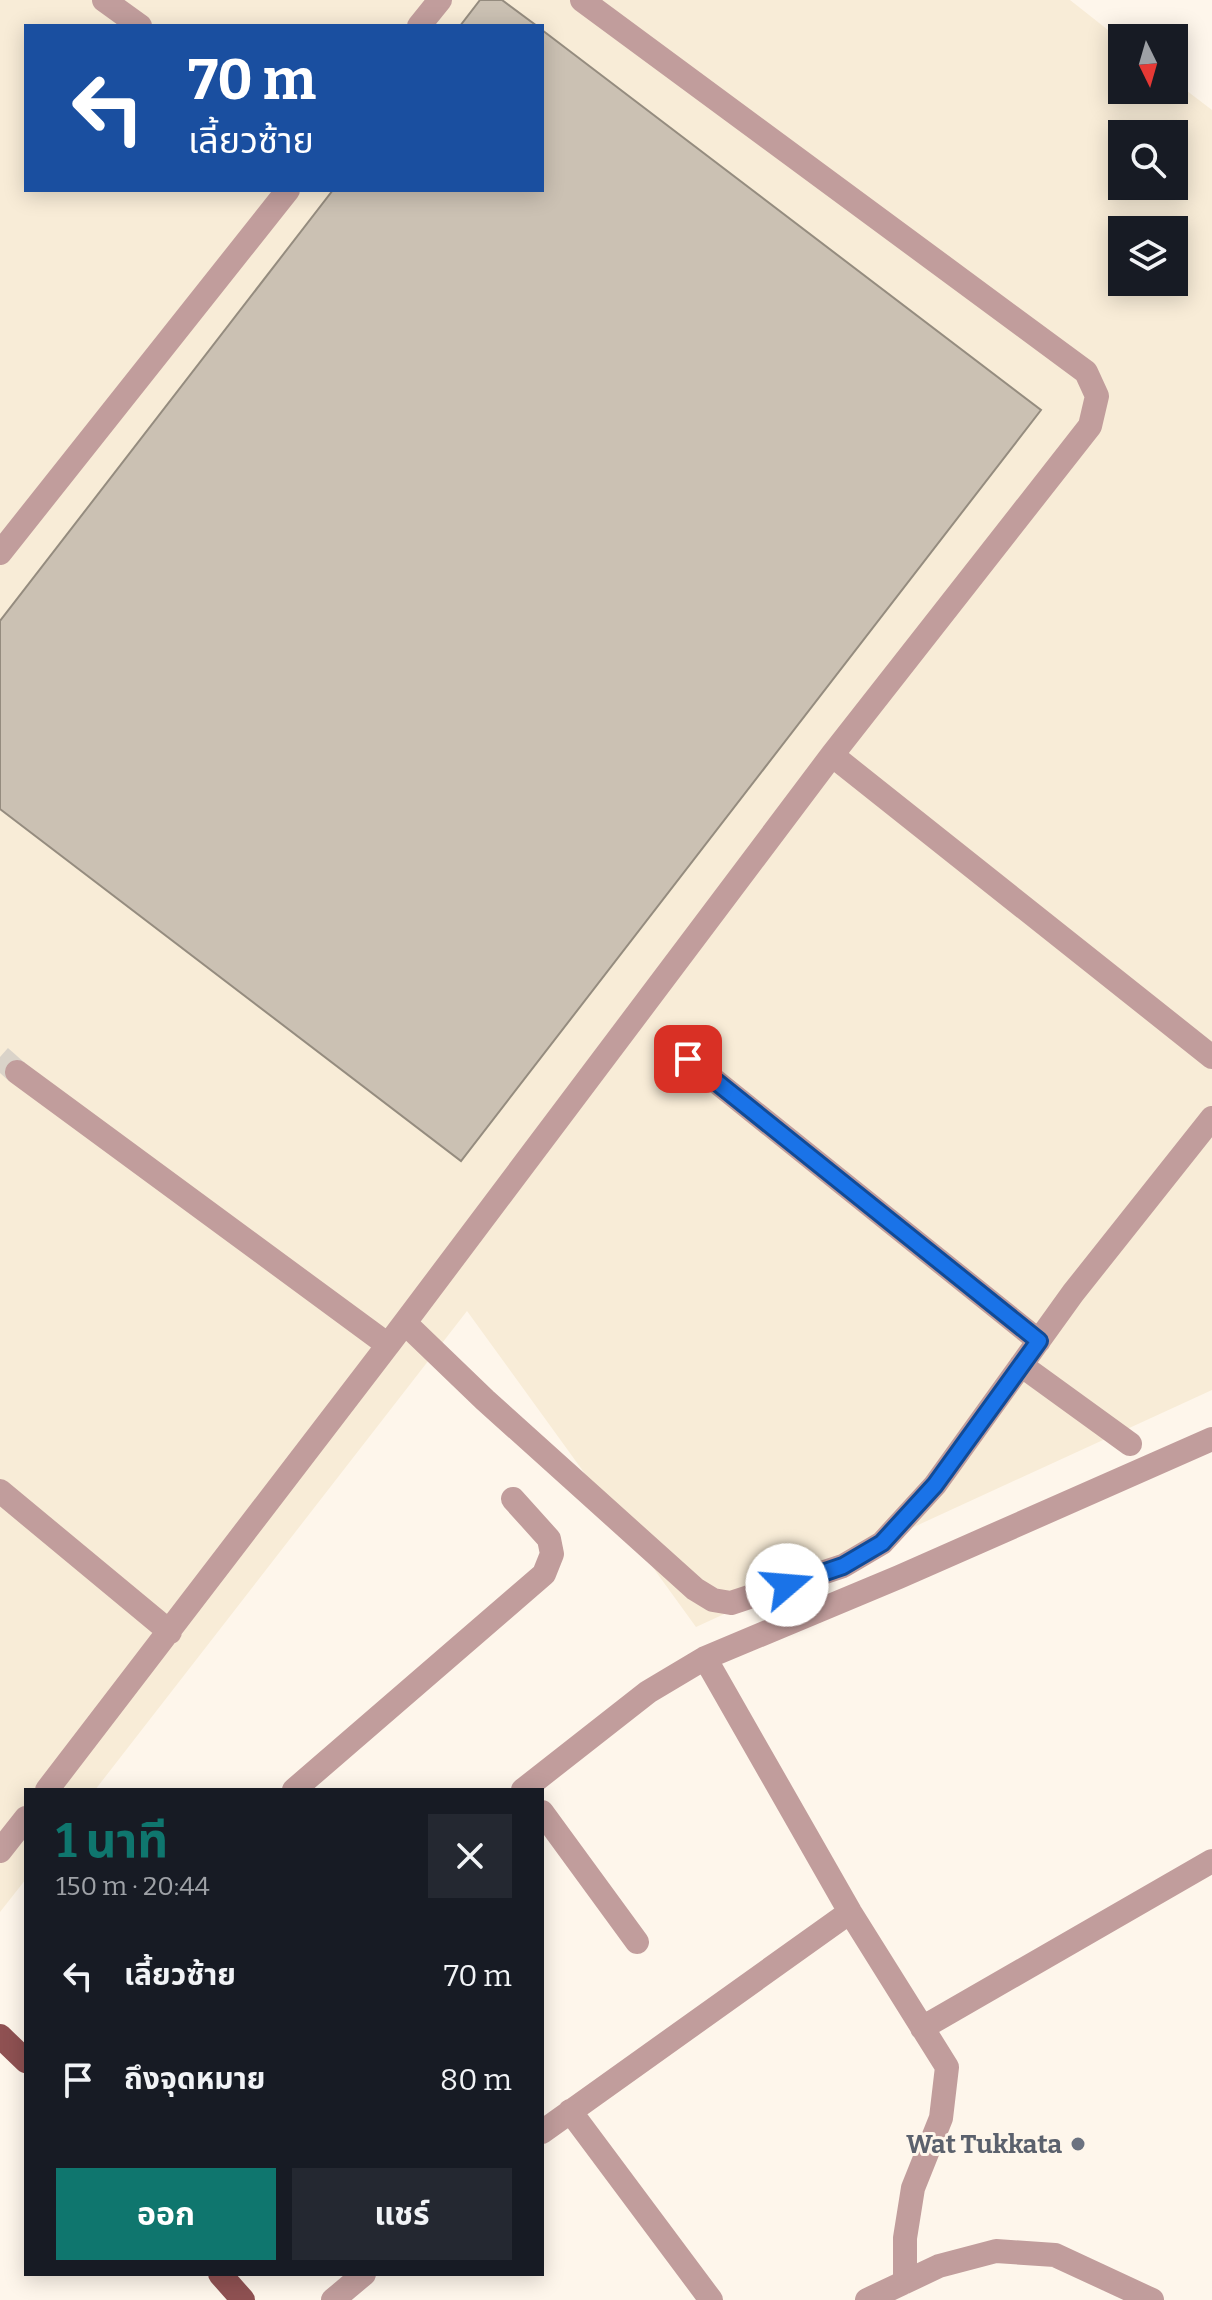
<!DOCTYPE html>
<html lang="th">
<head>
<meta charset="utf-8">
<style>
	:root { --surface:#171b24; --page:#242831; --text:#f1f3f6; --muted:#9ea1a6; --accent:#0f766e }
	body { margin:0; font-family:Bitter,"Noto Sans Thai",serif; background:var(--page); color:var(--text); height:100vh; display:flex; flex-direction:column; font-size:30px; white-space:nowrap }
	* { box-sizing:border-box; margin:0 }
	p { font-size:26px; color:var(--muted) }
	.icon { flex:none; width:44px; height:44px; fill:none; stroke:currentColor; stroke-width:2; stroke-linecap:round; stroke-linejoin:round }
	.map { position:relative; flex:1; overflow:hidden }
	.sheet { position:absolute; left:24px; top:1788px; width:520px; height:488px; display:flex; flex-direction:column; background:var(--surface); border-radius:0px; box-shadow:0 4px 20px #0003 }
	.sheet>* { flex:none }
	.top-card { position:absolute; left:24px; top:24px; width:520px; height:168px; border-radius:0px; box-shadow:0 4px 20px #0003; background:#1a4fa0; color:#fff; overflow:hidden }
	.needle { width:52px; rotate:175deg }
	.buttons { position:absolute; left:1108px; top:24px; display:grid; gap:16px }
	.buttons a { display:grid; place-items:center; width:80px; height:80px; border-radius:0px; background:var(--surface); box-shadow:0 4px 20px #0003; font-size:40px }
	.pin { position:absolute; display:grid; place-items:center; width:68px; height:68px; color:#fff; margin:-34px; border-radius:16px; box-shadow:0 4px 12px #0006 }
	.me { position:absolute; width:88px; margin:-44px; rotate:72deg; stroke-linejoin:round; filter:drop-shadow(0 0 6px #0008) }
	.turn { display:flex; align-items:center; gap:28px; height:168px; padding:0 32px; font-size:36px }
	.turn .icon { width:104px; height:104px; stroke-width:2.5 }
	.turn b { display:block; font-size:56px; line-height:68px }
	.round { display:grid; place-items:center; flex:none; width:84px; height:84px; border-radius:0px; background:var(--page) }
	.head { display:flex; align-items:center; justify-content:space-between; height:136px; padding:0 32px }
	h1 { font-size:48px; font-weight:700; line-height:60px; color:var(--accent) }
	.button { display:flex; gap:16px; margin-top:auto; padding:16px 32px }
	.button a { flex:1; height:92px; border-radius:0px; background:var(--accent); color:#fff; font-size:32px; font-weight:700; line-height:92px; text-align:center }
	.button a+a { background:var(--page); color:var(--text) }
	ul { padding:0; list-style:none }
	li { display:flex; align-items:center; gap:24px; height:104px; padding:0 32px }
	li div { flex:1 }
	li b { display:block; font-size:30px }
	li em { font-style:normal }
	.map>svg:first-child { display:block }
	.industrial { fill:#f8ecd7; fill-rule:evenodd }
	.building { fill:#cbc1b3; stroke:#958c7f; stroke-width:2 }
	.lines { fill:none; stroke-linecap:round; stroke-linejoin:round }
	.minor-tunnel { stroke:#dad3c9; stroke-width:24; stroke-dasharray:24 12; stroke-linecap:butt }
	.minor { stroke:#c19d9c; stroke-width:24 }
	.major { stroke:#8f5152; stroke-width:24 }
	.route-casing { stroke:#114b97; stroke-width:20 }
	.route { stroke:#1a73e8; stroke-width:14 }
	.worship-dot { fill:#6b7280; stroke:#fef6eb; stroke-width:3 }
	.labels { text-anchor:middle; dominant-baseline:central; stroke-width:6; stroke-linejoin:round; paint-order:stroke }
	.worship-label { font-size:26px; font-weight:bold; fill:#5b616d; stroke:#fef6eb; text-anchor:end }
</style>
</head>
<body>
<div class="map">
<svg width="1212" height="2300" viewBox="0 0 1212 2300">
	<rect width="100%" height="100%" fill="#fef6eb"/>
	<path class="industrial" d="M0,0h1070l52,41v49h52v-9l38,29v1280l-516,237 -229,-316 -372,479h-69v89l-26,33zM26,26h516v164h-516zM1122,134h52v52h-52zM1122,230h52v52h-52z"/>
	<path class="building" d="M480,0h22l35,26h-77z
		M542,30l499,380 -580,751 -461,-352v-188l333,-431h209z"/>
	<g class="lines">
		<path class="minor-tunnel" d="M0,1057l17,15"/>
		<path class="minor" d="M104,0l36,26
			M419,26l21,-26
			M0,553l288,-363
			M832,755l380,302
			M688,1059l351,282
			M17,1072l371,273 -341,445
			M405,1323l80,77 210,189 18,11 18,3 112,-37 39,-23 53,-58 138,-192 139,-175
			M388,1345l444,-590 258,-329 7,-30 -11,-24 -504,-372
			M1021,1365l109,79
			M0,1491l170,141
			M705,1658l145,254 97,155 -6,51 -28,70 -8,50v44
			M294,1790l250,-216 8,-20 -3,-15 -36,-40
			M523,1790l125,-98 57,-34 194,-81 313,-138
			M542,1812l95,130
			M0,1851l26,-33
			M922,2028l290,-167
			M570,2111l141,189
			M542,2132l308,-220
			M333,2300l31,-26
			M867,2300l72,-34 57,-15 59,4 97,45"/>
		<path class="major" d="M0,2036l26,25
			M220,2274l23,26"/>
	</g>
	<g class="lines">
		<defs>
			<path id="route" d="M688,1059l351,282 -104,144 -53,58 -39,23 -56,19"/>
		</defs>
		<use href="#route" class="route-casing"/>
		<use href="#route" class="route"/>
	</g>
	<circle class="worship-dot" cx="1078" cy="2144" r="8"/>
	<g class="labels">
		<g class="worship-label">
			<text x="1062" y="2144">Wat Tukkata</text>
		</g>
	</g>
</svg>
<div class="buttons">
<a><svg class="needle" viewBox="-14 -14 28 28"><path d="M0-13l5 13h-10z" fill="#e53935"/><path d="M0 13l5-13h-10z" fill="#9ea1a6"/></svg></a>
<a><svg class="icon" aria-label="search" viewBox="0 0 24 24"><circle cx="10" cy="10" r="6"/><path d="M15 15l6 6"/></svg></a>
<a><svg class="icon" aria-label="layers" viewBox="0 0 24 24"><path d="M12 4l9 5-9 5-9-5zM3 14l9 5 9-5"/></svg></a>
</div>
<div class="pin" style="left:688px;top:1059px;background:#d93025"><svg class="icon" aria-label="arrive" viewBox="0 0 24 24"><path d="M6 21V4h12l-3 4 3 4H6"/></svg></div>
<svg class="me" style="left:787px;top:1585px" viewBox="-20 -20 40 40"><circle r="19" fill="#fff"/><path d="M0-13L10 11 0 6-10 11z" fill="#1a73e8"/></svg>
<div class="top-card">
<div class="turn"><svg class="icon" aria-label="left" viewBox="0 0 24 24"><path d="M17 20v-9H6M10 6l-5 5 5 5"/></svg><div><b>70 m</b>เลี้ยวซ้าย</div></div>
</div>
<section class="sheet">
<div class="head"><div><h1>1 นาที</h1><p>150 m · 20:44</p></div><a class="round"><svg class="icon" aria-label="close" viewBox="0 0 24 24"><path d="M6 6l12 12M18 6L6 18"/></svg></a></div>
<ul>
<li><svg class="icon" aria-label="left" viewBox="0 0 24 24"><path d="M17 20v-9H6M10 6l-5 5 5 5"/></svg><div><b>เลี้ยวซ้าย</b></div><em>70 m</em></li>
<li><svg class="icon" aria-label="arrive" viewBox="0 0 24 24"><path d="M6 21V4h12l-3 4 3 4H6"/></svg><div><b>ถึงจุดหมาย</b></div><em>80 m</em></li>
</ul>
<div class="button"><a>ออก</a><a>แชร์</a></div>
</section>
</div>
</body>
</html>
